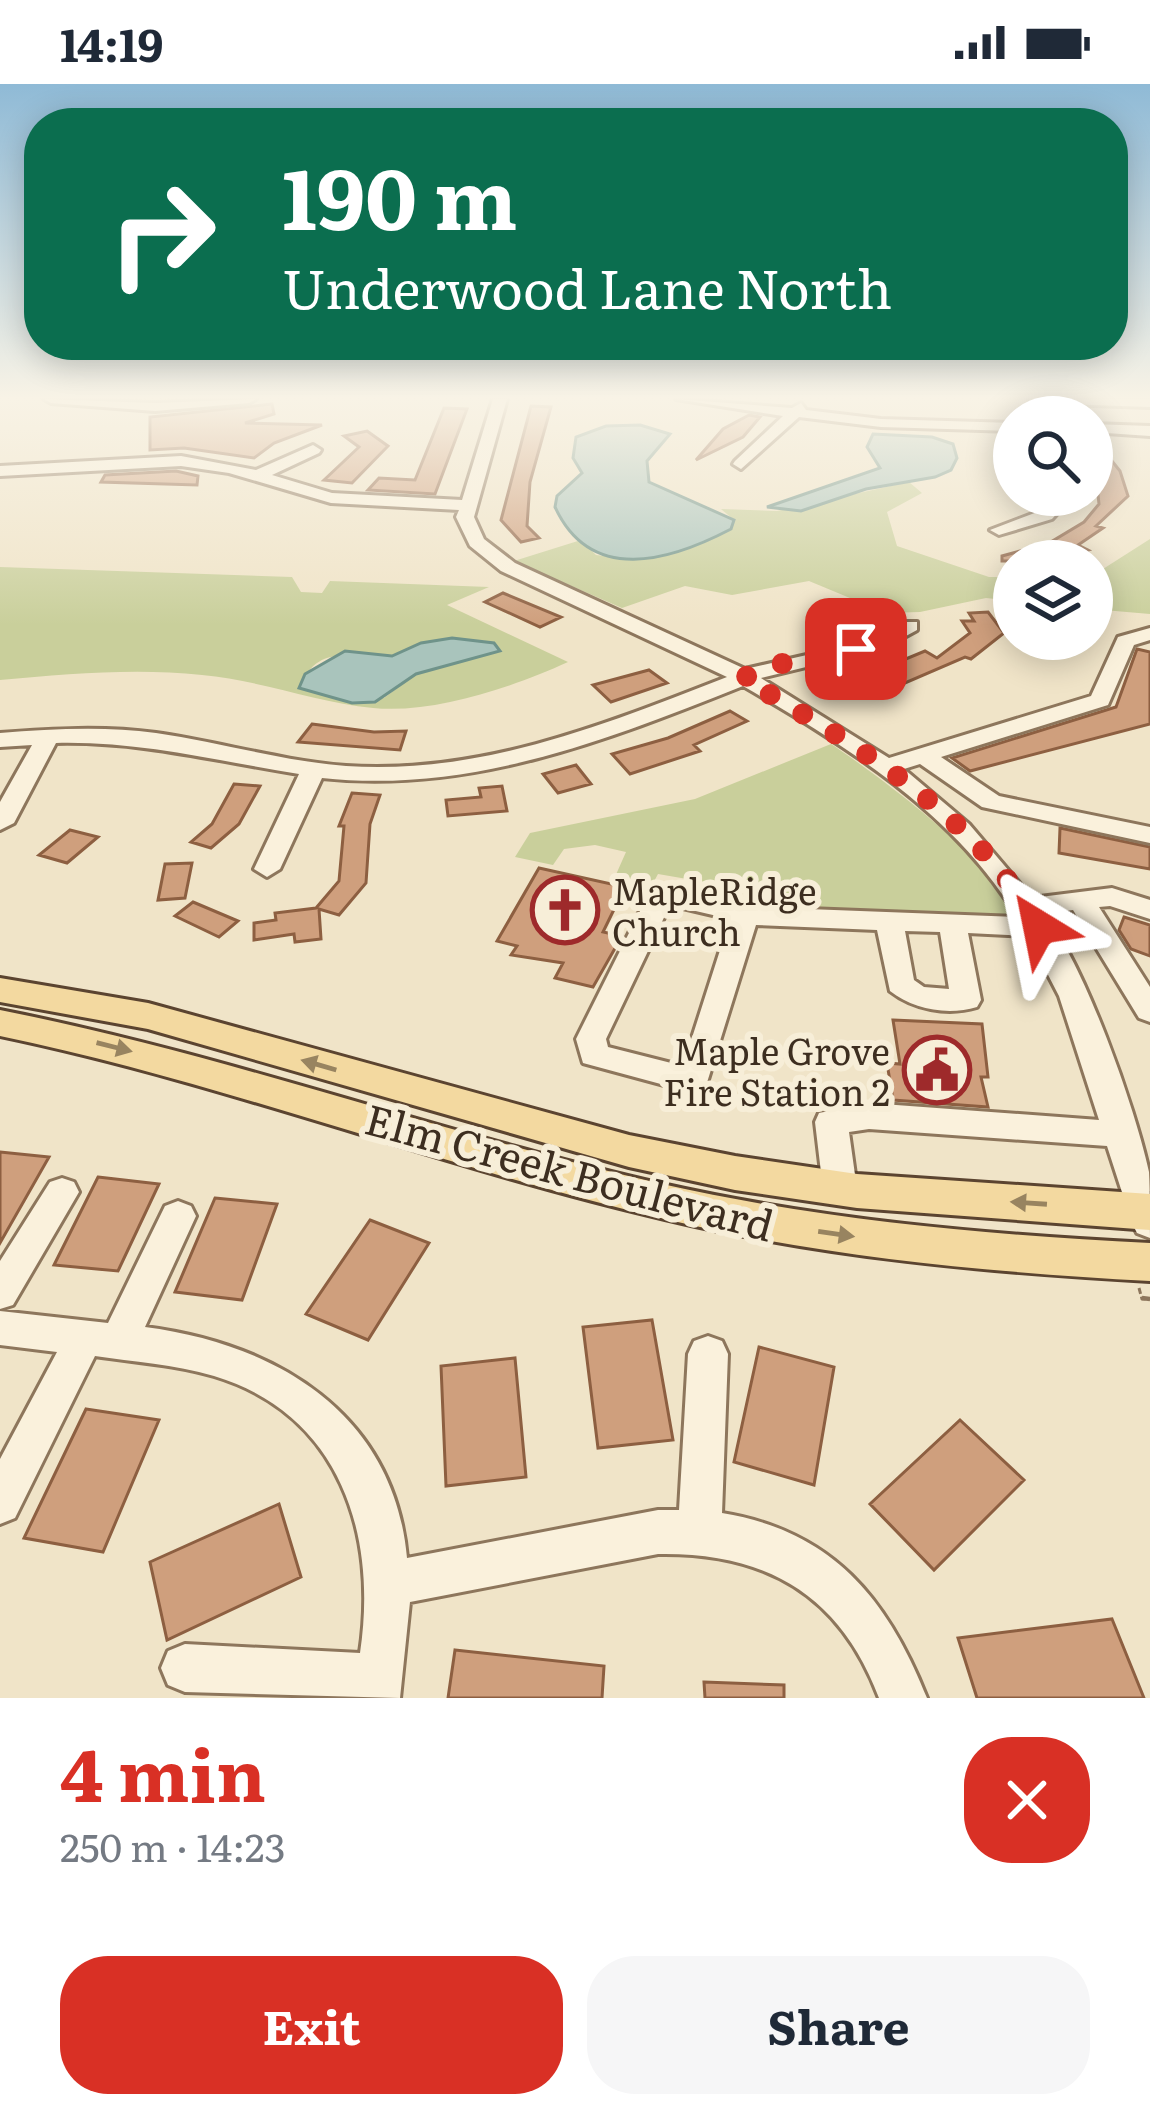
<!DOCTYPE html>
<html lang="en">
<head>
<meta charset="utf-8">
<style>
	:root { --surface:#fff; --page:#f6f6f7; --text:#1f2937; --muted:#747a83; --accent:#d93025 }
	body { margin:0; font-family:Literata,serif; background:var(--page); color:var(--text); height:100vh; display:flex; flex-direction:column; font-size:45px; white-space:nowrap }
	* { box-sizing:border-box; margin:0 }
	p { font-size:39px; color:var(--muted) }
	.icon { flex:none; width:66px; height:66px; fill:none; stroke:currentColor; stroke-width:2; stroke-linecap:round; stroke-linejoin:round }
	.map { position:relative; height:1614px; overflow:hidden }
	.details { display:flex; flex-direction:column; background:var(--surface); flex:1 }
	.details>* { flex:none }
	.top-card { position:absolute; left:24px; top:24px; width:1104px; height:252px; border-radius:48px; box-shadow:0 6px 30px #0003; background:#0b6e4f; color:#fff; overflow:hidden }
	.buttons { position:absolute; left:993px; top:312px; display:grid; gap:24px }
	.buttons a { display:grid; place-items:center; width:120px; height:120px; border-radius:50%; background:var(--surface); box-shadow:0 6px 30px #0003; font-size:60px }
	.pin { position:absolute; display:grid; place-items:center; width:102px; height:102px; color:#fff; margin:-51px; border-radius:24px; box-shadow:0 6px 18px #0006 }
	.me { position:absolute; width:132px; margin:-66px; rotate:325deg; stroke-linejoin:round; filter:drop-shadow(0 0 9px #0008) }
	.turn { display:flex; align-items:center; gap:42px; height:252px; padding:0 60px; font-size:54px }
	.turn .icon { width:156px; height:156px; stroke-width:2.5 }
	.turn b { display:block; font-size:84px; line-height:102px }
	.round { display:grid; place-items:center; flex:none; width:126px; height:126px; border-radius:48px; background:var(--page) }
	.headline { display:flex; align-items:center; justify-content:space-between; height:204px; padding:0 60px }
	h1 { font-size:72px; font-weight:700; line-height:90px; color:var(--accent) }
	.action { display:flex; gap:24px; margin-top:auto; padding:24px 60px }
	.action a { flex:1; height:138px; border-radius:48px; background:var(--accent); color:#fff; font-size:48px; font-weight:700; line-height:138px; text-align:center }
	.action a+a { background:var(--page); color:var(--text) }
	.status { display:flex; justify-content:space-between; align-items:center; height:84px; padding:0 60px; background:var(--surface); direction:ltr }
	.status svg { height:33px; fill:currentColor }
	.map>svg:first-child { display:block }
	.green { fill:#c9cf9b; fill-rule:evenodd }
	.water { fill:#a9c4bc; stroke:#6f938a; stroke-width:3 }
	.building { fill:#cf9f7d; stroke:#8d5f41; stroke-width:3 }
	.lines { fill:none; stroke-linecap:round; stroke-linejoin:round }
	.minor-casing { stroke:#8d765c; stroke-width:6 }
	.major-casing { stroke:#5b4430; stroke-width:6 }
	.path-far1 { stroke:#8d765c; stroke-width:3; stroke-dasharray:6 3; stroke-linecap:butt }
	.path { stroke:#8d765c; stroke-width:4.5; stroke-dasharray:14 9; stroke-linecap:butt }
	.minor { fill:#faf1dc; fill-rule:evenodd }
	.major { fill:#f3d9a0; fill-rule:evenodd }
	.oneway { fill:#988460 }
	.route { stroke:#d93025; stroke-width:21; stroke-dasharray:0 37.8 }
	.labels { text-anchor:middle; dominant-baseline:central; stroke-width:12; stroke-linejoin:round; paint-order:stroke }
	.poi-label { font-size:36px; fill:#3d2e20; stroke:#f7eed8; text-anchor:start }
	.near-street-label { font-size:42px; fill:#3d2e20; stroke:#f7eed8 }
</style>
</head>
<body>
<div class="status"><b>14:19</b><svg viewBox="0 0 49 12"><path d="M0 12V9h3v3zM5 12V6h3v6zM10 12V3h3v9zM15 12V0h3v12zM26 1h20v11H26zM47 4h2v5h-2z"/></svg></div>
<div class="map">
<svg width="1150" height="1614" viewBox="0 0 1150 1614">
	<rect width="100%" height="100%" fill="#f0e4c8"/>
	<path class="green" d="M909,398l13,11 -35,19 10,34 92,31h25v24l-28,-3 -66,14 -34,1 -77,-32 -77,14 -47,-9 -63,22 -108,-47 67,-21 15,15c52,7 89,-2 135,-26l3,-9 -13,-11 56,2z
		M1150,455v75l-58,-5v-33z
		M0,483l292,10 9,15 21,1 8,-12 159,6 -42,18 121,57c-55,25 -134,52 -195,46 -58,-6 -114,-28 -171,-33 -68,-7 -134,-1 -202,5zM452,554l34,3 14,10 -84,23 -32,24 -32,5 -53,-15c21,-49 55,-26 89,-31 23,-4 39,-18 64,-19z
		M831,660c38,25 181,128 177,173l-193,-5 -1,-11 -156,-27 -7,13 -37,-8 12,-27 -31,-7 -31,4 -11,16 -38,-8 15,-24 165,-34z"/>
	<path class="water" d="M640,341l30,9 -23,27 2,21 85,38 -3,9c-61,32 -140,56 -176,-22l2,-11 25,-23 -9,-15 3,-21 30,-11z
		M873,350l59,3 21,7 4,14 -6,12 -16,7 -69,12 -65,22 -34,-4 113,-39 -13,-21z
		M452,554l42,5 6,8 -84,23 -41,28 -23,1 -53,-15 6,-14 40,-23 47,5 29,-13z"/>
	<path class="building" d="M272,320l2,10 -29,9 77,2 -48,18 -20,15 -70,-10 -34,2v-33z
		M531,322l20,1 -21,75 -3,44 12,12 -18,4 -20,-22z
		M444,324l23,1 -32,85 -67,-4 11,-12 36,2z
		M749,331l11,2 -17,20 -47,23 27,-31z
		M367,347l21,15 -36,37 -28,-3 35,-33 -15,-11z
		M1092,352l28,35 8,25 -32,30 7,2 -25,17 10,5 -41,11h-45v-5l47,-13 35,-21 15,-18z
		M176,387l22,5 -1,9 -96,-3 4,-7z
		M503,509l58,24 -21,10 -55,-25z
		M988,528l16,21 -33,26 -6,-2 -67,29 -18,1 -13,-9 -37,16 -18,-10 57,-19 3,8 53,-22 12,7 33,-25 -8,-12h12l-5,-8z
		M1137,565l13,3v72l-180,47 -18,-13 164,-51z
		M649,586l18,13 -56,19 -18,-17z
		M730,627l17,10 -53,24 6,6 -70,23 -18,-20 56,-16z
		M312,640l62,8 32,-1 -6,19 -102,-8z
		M576,681l15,19 -33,9 -15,-19z
		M234,700l26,2 -21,38 -28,24 -20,-6 21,-18z
		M502,702l5,25 -59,5 -2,-16 35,-3 -2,-9z
		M352,709l28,2 -10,29 -4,59 -27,32 -20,-6 2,30 -26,3 -1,-8 -40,6v-17l22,-3 -1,-7 41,-5 23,-27 5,-55h-5z
		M1060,744l90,19v22l-91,-16z
		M70,746l28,7 -31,26 -28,-8z
		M192,779l-7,35 -27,2 7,-36z
		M539,784l86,19 -22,45 19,4 -29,51 -38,-9 8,-15 -52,-8 6,-9 -20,-5z
		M193,818l45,19 -19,16 -44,-21z
		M1124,833l26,8v31l-19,-7 -12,-19z
		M893,936l89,4 6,53h-7l7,30 -95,-7 -6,-37 13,1z
		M0,1068l49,5 -49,86z
		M98,1093l61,7 -41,87 -64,-6z
		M215,1114l62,6 -35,96 -67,-8z
		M370,1136l59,23 -61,97 -62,-26z
		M652,1236l21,120 -75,8 -15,-121z
		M759,1263l75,20 -20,118 -80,-23z
		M515,1274l11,119 -80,9 -5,-120z
		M86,1325l73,11 -56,132 -79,-14z
		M960,1336l64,60 -90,90 -64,-66z
		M279,1420l22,73 -134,63 -17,-78z
		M1112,1535l32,79h-167l-19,-60z
		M455,1566l149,16 -2,32h-154z
		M704,1598l80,3v13h-79z"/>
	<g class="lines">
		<defs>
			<path id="minor" d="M44,315l111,4 101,-4 -7,4 -94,8 -104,-8z
				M493,315h14l-33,118 10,22 31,24 230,106 110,-25 48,-22h14v8l-33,18 -123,30 128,80 202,-62 27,-59 32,-9v12l-16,5 -26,60 -167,52 58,39 151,31v16l-168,-36 -62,-43 -16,5 65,55 63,74 80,-10 38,12v19l-40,-13 -11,1 51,80v35l-11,-4 -66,-108 -30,4c39,43 93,196 106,258 1,20 1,45 1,66l-13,-5 -5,-10 -25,-77 -238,-17 -20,3 8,57 -5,10 -12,4 -12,-4 -5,-10 -8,-67 4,-9 50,-10 230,17 -40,-124 -31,-60 -60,-3 13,67 -4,7c-30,9 -64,2 -87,-16l-13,-61 -121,-5 -51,164 -11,4 -111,-30 -7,-24 75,-150 10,-3 96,21 260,10c-62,-104 -172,-172 -274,-231 -135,54 -273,108 -421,92l-42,91 -13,8 -13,-8 45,-95c-82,-13 -159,-33 -243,-31l-42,80 -14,7v-28l32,-57 -32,2v-14c52,-4 104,-7 156,0 63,9 126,28 190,33 134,9 258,-41 381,-89l-226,-106 -31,-25 -14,-29 3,-7 -128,-7 -102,-30 -48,-7 -181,10v-10l181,-10 75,14 57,-25 8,5 -2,3 -47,22 60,18 130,7zM670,821l60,14 -47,147 -75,-19 -2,-8zM905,847l35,1 9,57 -25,-2 -10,-7z
				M676,315l116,9 9,-5 5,7 75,9 133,4v8l-133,-4 -82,-10 -58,52 -8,-5 2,-3 48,-45z
				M1029,315h121v8l-114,-4z
				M1092,340l58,2v10l-58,-4z
				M1056,411h18l-22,24 -53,16 -9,-5 50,-19z
				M62,1094l12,4 5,10 -66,113 -13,4v-48l50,-79z
				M178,1117l13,5 5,10 -51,111c131,17 249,86 262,231l251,-48h21l9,-156 6,-13 14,-5 14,5 6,13 -6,159c111,18 166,87 205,185h-48c-39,-104 -114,-146 -221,-144l-248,48 -10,96 -215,-6 -17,-7 -7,-17 7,-17 17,-7 175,9c18,-119 -20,-239 -146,-277 -40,-12 -81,-14 -119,-20l-80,162 -15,6v-65l57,-107 -57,-7v-34l108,12 57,-117z"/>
			<path id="major" d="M0,894l148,25 481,132 106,21 122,18 293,20v36l-293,-22 -122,-18 -106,-23 -481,-138 -148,-27z
				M0,926c224,44 439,123 662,174 160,36 324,51 488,59v38c-163,-9 -326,-24 -485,-62 -224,-52 -439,-136 -665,-183z"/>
		</defs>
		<use href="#minor" class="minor-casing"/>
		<use href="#major" class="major-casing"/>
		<path class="path-far1" d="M1139,1204l3,11h8"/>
		<path class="path" d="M1142,1214l8,1"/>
		<use href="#minor" class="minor"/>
		<use href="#major" class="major"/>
	</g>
	<defs><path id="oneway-solid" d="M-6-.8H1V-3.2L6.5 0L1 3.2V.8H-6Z" transform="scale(3)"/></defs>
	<g class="oneway">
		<use href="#oneway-solid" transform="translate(114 963) rotate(14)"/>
		<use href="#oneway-solid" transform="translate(319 981) rotate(-164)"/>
		<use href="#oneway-solid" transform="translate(1029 1119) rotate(-176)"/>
		<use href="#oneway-solid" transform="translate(836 1150) rotate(8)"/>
	</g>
	<linearGradient id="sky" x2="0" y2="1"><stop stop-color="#8fbad6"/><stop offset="0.58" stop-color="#f8f3e6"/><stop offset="1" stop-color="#f8f3e6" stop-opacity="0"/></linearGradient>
	<rect width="1150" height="541" fill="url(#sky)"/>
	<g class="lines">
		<path class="route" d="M856,565l-50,6 -64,23c111,65 232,134 297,249"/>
	</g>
	<defs>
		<symbol id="church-ring" viewBox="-11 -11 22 22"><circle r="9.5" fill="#f7eed8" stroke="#9e2a2b" stroke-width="1.5"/><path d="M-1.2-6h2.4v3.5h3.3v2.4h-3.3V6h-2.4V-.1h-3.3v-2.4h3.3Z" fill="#9e2a2b"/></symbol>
		<symbol id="civic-ring" viewBox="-11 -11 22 22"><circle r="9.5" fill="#f7eed8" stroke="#9e2a2b" stroke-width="1.5"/><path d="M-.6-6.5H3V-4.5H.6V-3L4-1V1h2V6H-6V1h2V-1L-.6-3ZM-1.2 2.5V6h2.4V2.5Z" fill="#9e2a2b"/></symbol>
	</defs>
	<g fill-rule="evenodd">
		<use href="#church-ring" x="527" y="788" width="76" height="76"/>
		<use href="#civic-ring" x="899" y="948" width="76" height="76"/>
	</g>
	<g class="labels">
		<g class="poi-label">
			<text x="612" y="805">MapleRidge<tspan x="612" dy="41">Church</tspan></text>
			<text x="890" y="965" text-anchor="end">Maple Grove<tspan x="890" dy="41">Fire Station 2</tspan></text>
		</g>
		<g class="near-street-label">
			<text transform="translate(570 1086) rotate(15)">Elm Creek Boulevard</text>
		</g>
	</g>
</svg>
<div class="buttons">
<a><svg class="icon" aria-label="search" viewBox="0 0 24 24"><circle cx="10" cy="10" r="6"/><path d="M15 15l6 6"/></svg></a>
<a><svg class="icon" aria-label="layers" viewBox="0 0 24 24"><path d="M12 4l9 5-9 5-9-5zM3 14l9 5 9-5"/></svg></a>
</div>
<div class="pin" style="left:856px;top:565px;background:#d93025"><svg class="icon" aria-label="arrive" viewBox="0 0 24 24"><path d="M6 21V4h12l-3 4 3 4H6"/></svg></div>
<svg class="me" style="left:1039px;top:843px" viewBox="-20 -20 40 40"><path d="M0-17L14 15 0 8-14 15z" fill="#d93025" stroke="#fff" stroke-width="4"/></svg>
<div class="top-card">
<div class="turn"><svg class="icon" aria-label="right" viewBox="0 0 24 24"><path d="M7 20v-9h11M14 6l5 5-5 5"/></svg><div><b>190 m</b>Underwood Lane North</div></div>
</div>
</div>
<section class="details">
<div class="headline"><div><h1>4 min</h1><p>250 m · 14:23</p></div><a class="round" style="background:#d93025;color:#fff"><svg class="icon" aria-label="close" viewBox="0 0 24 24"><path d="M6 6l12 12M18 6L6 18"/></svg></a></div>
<div class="action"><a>Exit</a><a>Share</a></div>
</section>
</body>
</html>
